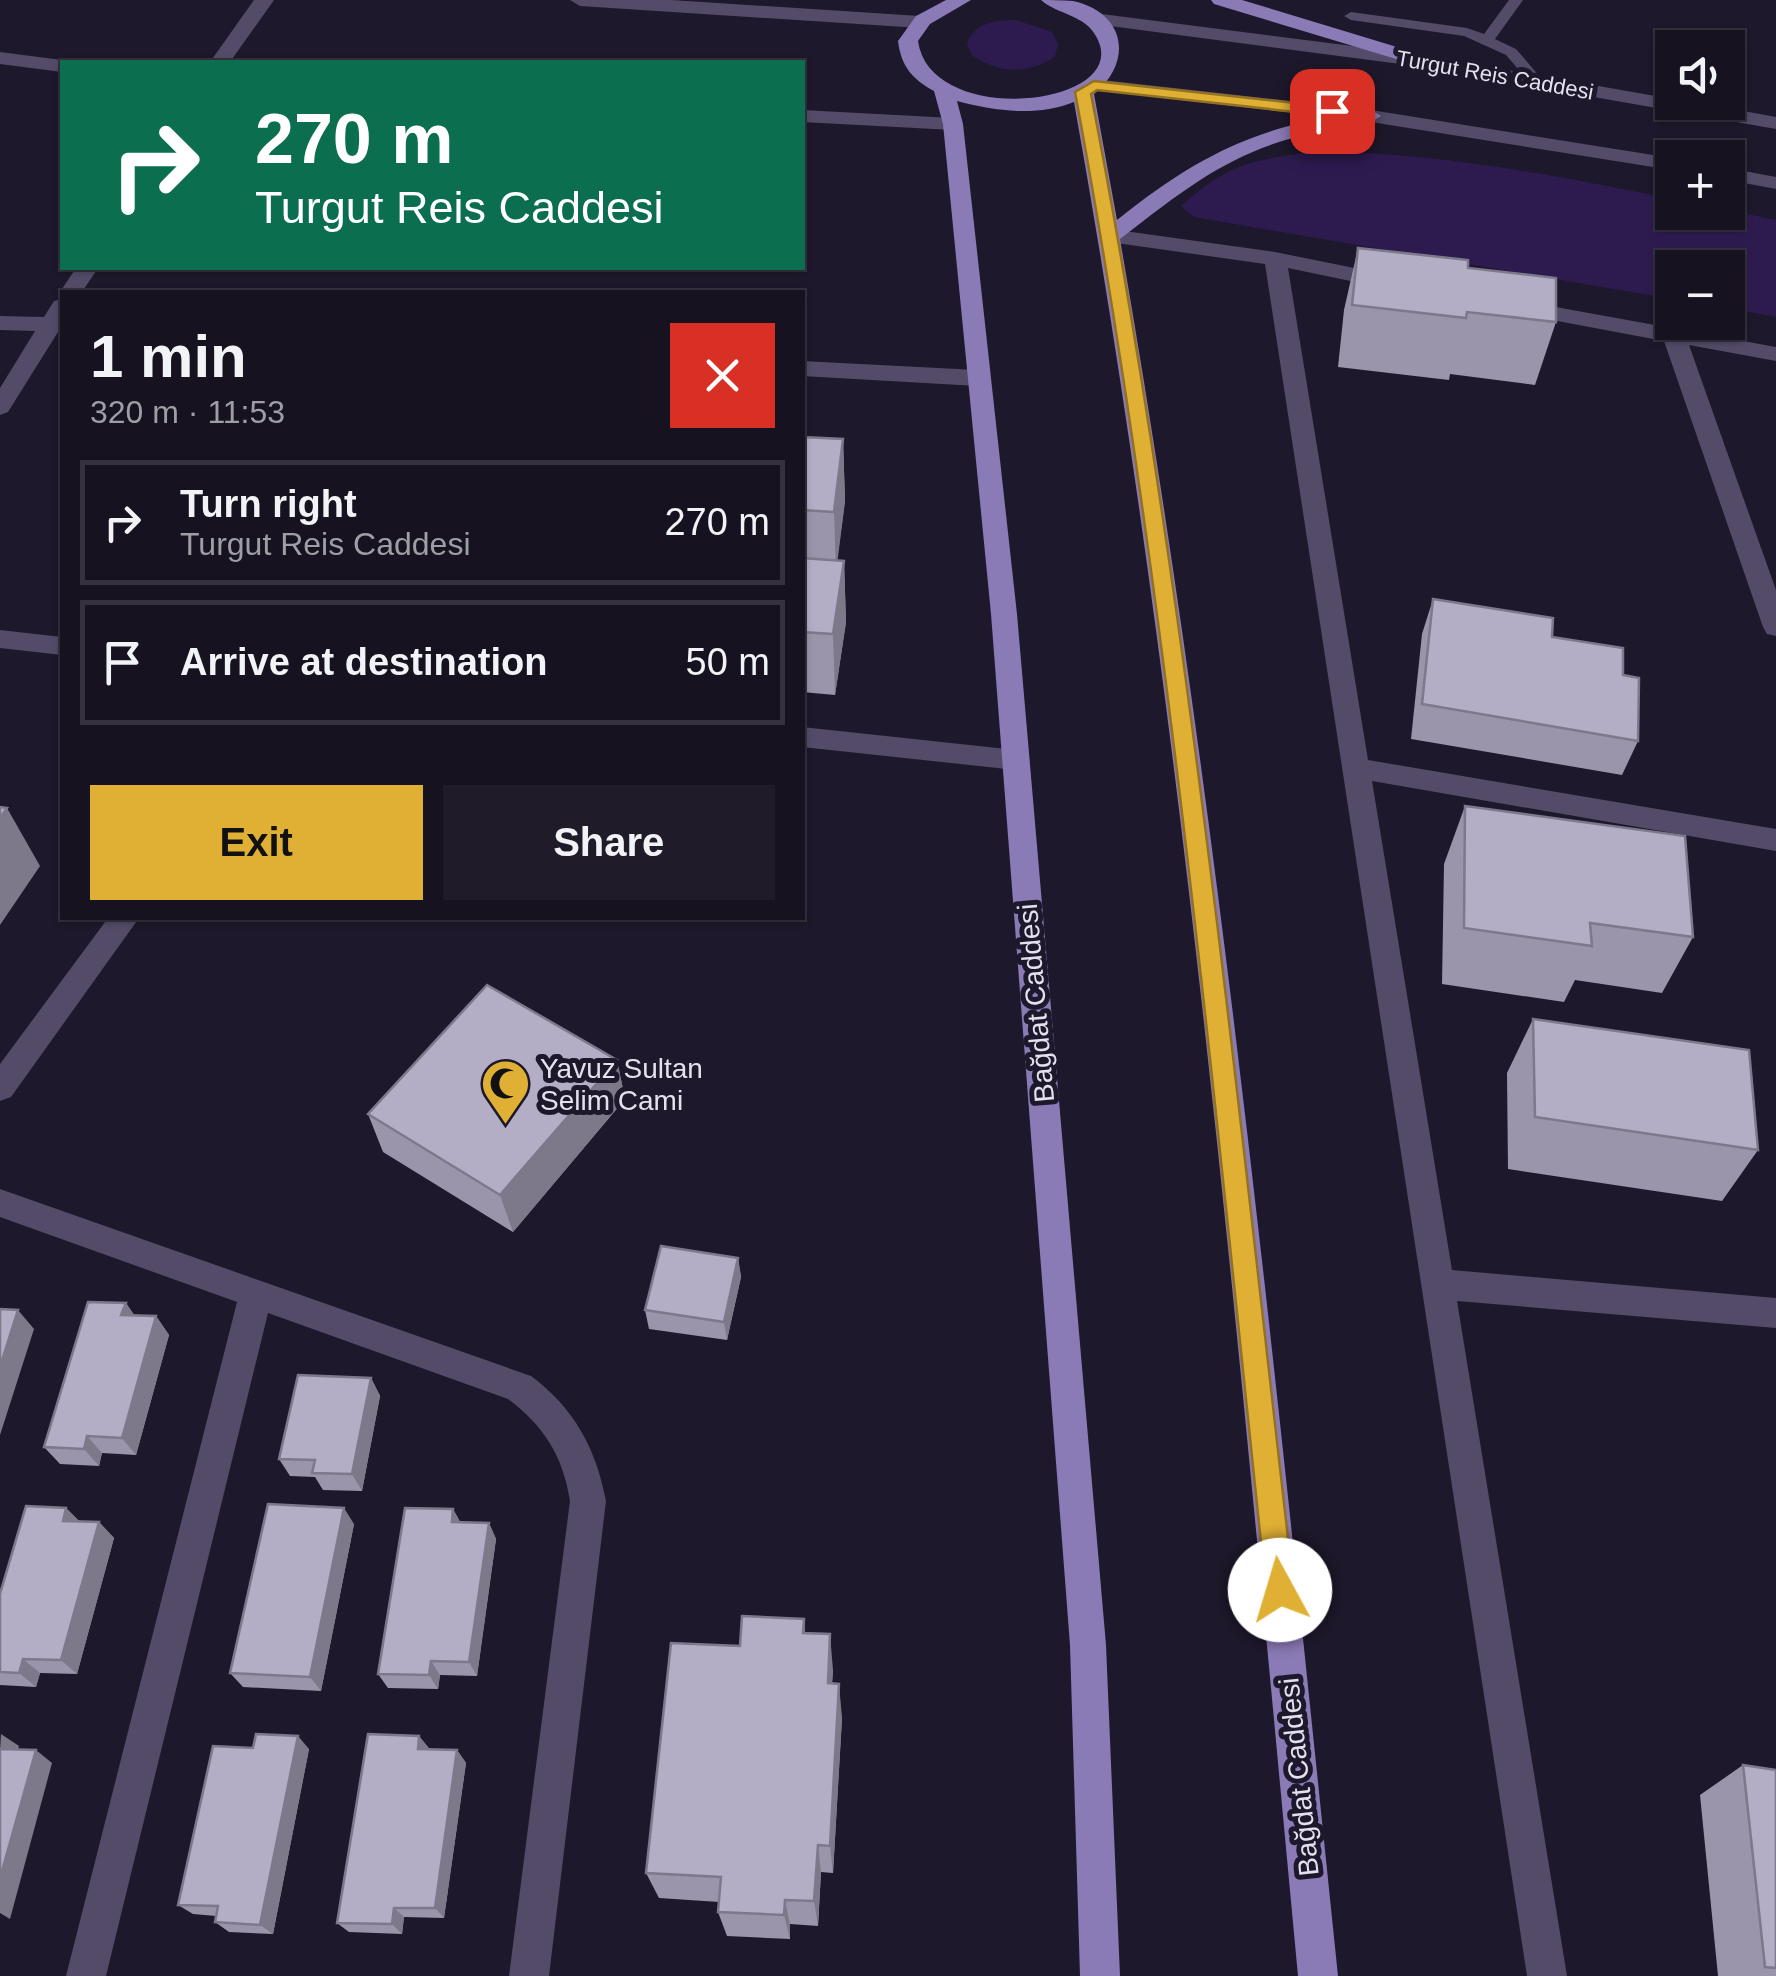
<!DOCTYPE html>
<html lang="en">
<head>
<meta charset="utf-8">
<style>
	:root { --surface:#161220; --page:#1f1b29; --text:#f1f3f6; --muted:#9e9ea5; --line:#35323e; --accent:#e0b034 }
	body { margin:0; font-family:Helvetica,sans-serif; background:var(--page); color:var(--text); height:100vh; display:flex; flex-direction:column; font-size:38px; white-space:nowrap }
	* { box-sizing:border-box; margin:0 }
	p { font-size:32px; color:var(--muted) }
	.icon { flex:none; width:55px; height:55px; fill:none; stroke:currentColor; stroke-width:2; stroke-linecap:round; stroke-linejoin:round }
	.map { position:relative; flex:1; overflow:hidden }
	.side { position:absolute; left:60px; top:290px; width:745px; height:630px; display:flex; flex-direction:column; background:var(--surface); border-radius:0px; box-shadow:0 2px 8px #0004,0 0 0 2px var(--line) }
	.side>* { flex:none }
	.banner { position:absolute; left:60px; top:60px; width:745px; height:210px; border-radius:0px; box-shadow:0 2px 8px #0004,0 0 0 2px var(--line); background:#0b6e4f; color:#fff; overflow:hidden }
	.buttons { position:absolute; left:1655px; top:30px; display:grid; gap:20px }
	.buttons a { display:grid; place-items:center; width:90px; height:90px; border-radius:0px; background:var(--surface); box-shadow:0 2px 8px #0004,0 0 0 2px var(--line); font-size:50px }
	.pin { position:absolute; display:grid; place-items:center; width:85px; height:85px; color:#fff; margin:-42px; border-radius:20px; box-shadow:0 5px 15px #0006 }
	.me { position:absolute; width:110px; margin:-55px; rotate:354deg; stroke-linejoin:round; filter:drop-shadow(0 0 8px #0008) }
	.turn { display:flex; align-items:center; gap:35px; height:210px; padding:0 30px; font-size:45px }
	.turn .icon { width:130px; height:130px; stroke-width:2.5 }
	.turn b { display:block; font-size:70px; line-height:85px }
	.round { display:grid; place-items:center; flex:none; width:105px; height:105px; border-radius:0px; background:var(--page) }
	.overview { display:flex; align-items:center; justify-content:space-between; height:170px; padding:0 30px }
	h1 { font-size:60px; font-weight:700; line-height:75px }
	.primary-button { display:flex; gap:20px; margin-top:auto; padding:20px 30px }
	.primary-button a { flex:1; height:115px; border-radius:0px; background:var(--accent); color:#111; font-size:40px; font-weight:700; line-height:115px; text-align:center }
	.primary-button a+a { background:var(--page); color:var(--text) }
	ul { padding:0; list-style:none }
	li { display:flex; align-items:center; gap:30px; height:125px; margin:0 20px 15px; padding:0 10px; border:5px solid var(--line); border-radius:0px }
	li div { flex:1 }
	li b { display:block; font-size:38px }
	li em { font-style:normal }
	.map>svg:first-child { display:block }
	.green { fill:#2d1b50 }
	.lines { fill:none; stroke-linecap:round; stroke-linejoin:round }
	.service { fill:#534b68; fill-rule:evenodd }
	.minor { fill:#534b68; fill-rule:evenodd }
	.tertiary { fill:#534b68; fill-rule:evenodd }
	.primary { fill:#8a7ab6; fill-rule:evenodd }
	.wall { fill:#9a95aa }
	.shaded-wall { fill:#7d798b }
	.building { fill:#b3adc6; stroke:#7d798b; stroke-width:2.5 }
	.route { fill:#e0b034; stroke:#927222; stroke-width:2.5 }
	.labels { text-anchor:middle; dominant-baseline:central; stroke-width:10; stroke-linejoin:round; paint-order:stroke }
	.far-street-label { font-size:22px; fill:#e4e1ee; stroke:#1d182b }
	.street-label { font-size:28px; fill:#e4e1ee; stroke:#1d182b }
	.poi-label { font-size:28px; fill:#e4e1ee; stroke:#1d182b; text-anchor:start }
</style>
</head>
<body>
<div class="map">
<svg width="1776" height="1976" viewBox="0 0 1776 1976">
	<rect width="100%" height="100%" fill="#1d182b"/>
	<path class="green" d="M1016,20l36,12 6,12 -3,12c-24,19 -58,17 -82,0l-6,-12c6,-21 29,-24 49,-24z
		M1317,151c121,2 238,24 355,48v13l56,-2 48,10v97l-48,-9v-40h-56v31l-478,-82 -13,-11c50,-45 72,-45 136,-55z"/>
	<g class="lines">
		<path class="service" d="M1509,0h14l-28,39 21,10 25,29v6h-10l-25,-29 -42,-19 -113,-16 -7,-4 7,-4 116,16 17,6z"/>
		<path class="minor" d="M254,0h20l-44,62h-20z
			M570,0h101l249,16 10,6 -10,6 -340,-22z
			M0,52l62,8 8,2h-8v10l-62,-8z
			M802,110l151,8 10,6 -10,6 -151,-8z
			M1110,229l165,23 114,23 11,7 -11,7 -101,-21 80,492 408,69v22l-404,-70 80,489 324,28v30l-319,-27 110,675h-40l-262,-1712 -163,-23 -3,-5z
			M76,268h22l-16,24h-20v4l-2,-4z
			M62,299v33h-4l-50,80 -8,3v-27l35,-57 -35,-1v-14l44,1 10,-16z
			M1517,300l259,47v14l-87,-16 87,245v46l-9,-2 -4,-7 -99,-286 -155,-29 -3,-5z
			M802,361l175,9 12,8 -12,8 -175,-10z
			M0,630l62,7v18l-62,-7z
			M802,727l214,23 10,3 4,7 -4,7 -10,3 -214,-23z
			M108,918h31l-128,179 -11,4v-37z
			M0,1189l531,187c43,32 65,72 75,125l-57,475h-40l61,-475c-7,-45 -26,-75 -62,-102l-240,-86 -162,663h-40l171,-674 -237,-85z"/>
		<path class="tertiary" d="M1094,13l329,42 249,44v3h23l81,15v12l-353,-62 -336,-44v-8z
			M1094,79l277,31 301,48v12l-301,-48 -284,-33v-8z
			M1728,168l48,9v12l-48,-9z"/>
		<path class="primary" d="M946,0h25l-41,24 -12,17c12,88 215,66 179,-3 -12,-24 -39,-23 -56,-38 10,0 22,0 32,1 51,11 62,59 21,93l23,126c72,-58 129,-89 221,-105 14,-3 32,-9 43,1l-10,6c-119,17 -159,45 -251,117 100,574 158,1157 218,1737h-40c-59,-626 -113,-1255 -224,-1874 -38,15 -78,9 -117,-1l6,23 54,490 89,1031 14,331h-40l-10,-331 -79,-1031 -48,-490 -9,-33c-22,-12 -33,-25 -36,-50l18,-25z
			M1211,0h31l188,57 3,4 -3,4h-14l-202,-61z"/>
	</g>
	<path class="wall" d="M1358,248l110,20 88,54 -21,63 -85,-11 -1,6 -111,-13 6,-57z
		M802,437l41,2 2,62 -8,59 7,1 2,61 -11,73 -33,-3z
		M1433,599l119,38 86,104 -16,34 -211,-36 11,-105z
		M1465,806l228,131 -31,56 -87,-13 -11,22 -122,-18 2,-120z
		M1533,1019l225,131 -36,51 -214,-32 -1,-96z
		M617,1060l8,39 -112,133 -130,-80 -15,-38z
		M738,1258l3,19 -14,63 -78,-11 -4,-19z
		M126,1303l8,12 22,1 13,19 -33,120 -34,-2 -3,13 -39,-2 -16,-17z
		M371,1378l9,18 -18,95 -39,-1 -8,-13 -25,-1 -11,-17z
		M66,1508l14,14h19l15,16 -37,136 -37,-1 -4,14 -36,-2v-91z
		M453,1509l7,13 29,1 7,16 -19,137 -37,-1 -2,14 -50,-1 -10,-14z
		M354,1524l-33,167 -78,-4 -13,-14z
		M804,1619l1,14 28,37 -1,13 10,35 -9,155 -12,-1 -3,54 -28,-2v15l-63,-3 -9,-24 1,-10 -60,-4 -13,-25 94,-227z
		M419,1736l10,13 28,1 9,13 -22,155 -40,-1 -2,17 -53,-2 -12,-9z
		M309,1749l-36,185 -44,-2 -14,-10 1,-6 -23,-2 -15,-9z
		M1743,1765l33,5v206h-58l-18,-181z"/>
	<path class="shaded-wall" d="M843,439l2,62 -9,72 -2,-61z
		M844,561l2,61 -11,73 -2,-61z
		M7,808l33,58 -40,59v-107z
		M617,1060l8,39 -112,133 -13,-37z
		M738,1258l3,19 -14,63 -3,-18z
		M126,1303l13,19 -18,-7z
		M18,1310l16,19 -34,106v-68z
		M156,1316l13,19 -33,120 -14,-17z
		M371,1378l9,18 -18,95 -10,-17z
		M87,1436l15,17 -3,13 -15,-17z
		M66,1508l16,16 -19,-3z
		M344,1508l10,16 -33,167 -11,-14z
		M453,1509l9,16 -10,-3z
		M99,1522l15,16 -37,136 -16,-14z
		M489,1523l7,16 -19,137 -8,-14z
		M830,1634l3,36 -3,47 -2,-34z
		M23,1659l17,14 -4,14 -17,-14z
		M431,1661l9,14 -2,14 -9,-14z
		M839,1684l3,34 -9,155 -3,-27z
		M1,1734l18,12 -4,15 -15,-10z
		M298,1736l11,13 -36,185 -13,-9z
		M419,1736l10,12 -2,14 -9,-13z
		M36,1750l16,13 -42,156 -10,-6v-35z
		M457,1750l9,13 -22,155 -9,-10z
		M818,1845l3,27 -3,54 -4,-25z
		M785,1900l5,24v15l-6,-24z
		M394,1908l10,9 -2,17 -10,-10z"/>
	<path class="building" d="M1358,248l110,12v8l88,10v44l-89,-10 -1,6 -114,-13z
		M802,437l41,2 -9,73 -32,-2z
		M802,558l42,3 -11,73 -31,-2z
		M1433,599l120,19 -1,19 71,11v27l16,3 -1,63 -216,-37z
		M1465,806l220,30 8,101 -103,-14 2,23 -128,-18z
		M0,807l7,1 -7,10z
		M487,985l130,75 -117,135 -132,-81z
		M1533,1019l216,31 9,100 -223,-33z
		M661,1246l77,12 -14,64 -79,-12z
		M88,1302l38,1 -5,12 35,1 -34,122 -35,-2 -3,13 -40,-2z
		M0,1309l18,1 -18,57z
		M298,1375l73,3 -19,96 -40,-1 3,-13 -36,-1z
		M268,1504l76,4 -34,169 -80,-4z
		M26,1506l40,2 -3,13 36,1 -38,138 -38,-1 -4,14 -19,-1v-78z
		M405,1508l48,1 -1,13 37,1 -20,139 -38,-1 -2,14 -51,-1z
		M742,1616l62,3 -1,14 27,1 -2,49 11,1 -9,162 -12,-1 -4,56 -29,-1 -1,15 -66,-3 3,-35 -75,-4 25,-230 69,3z
		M256,1734l42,2 -38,189 -45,-3 3,-16 -40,-1 35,-159 40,2z
		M368,1734l51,2 -1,13 39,1 -22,158h-41l-2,16 -55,-1z
		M0,1749l36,1 -36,128z
		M1743,1765l33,5v198l-11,-1z"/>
	<path class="route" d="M1094,81l238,26 7,4 -7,5 -235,-26 -6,4c96,494 145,996 203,1496l-4,9 -10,4 -10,-4 -4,-9c-53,-500 -99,-1003 -191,-1498z"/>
	<defs>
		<symbol id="mosque-pin" viewBox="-11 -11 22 30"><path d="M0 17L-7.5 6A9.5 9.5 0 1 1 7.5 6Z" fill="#e0b034" stroke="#1d182b"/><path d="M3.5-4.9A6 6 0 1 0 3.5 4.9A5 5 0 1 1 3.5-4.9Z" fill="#111"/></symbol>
	</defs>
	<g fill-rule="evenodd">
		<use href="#mosque-pin" x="478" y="1056" width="55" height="75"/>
	</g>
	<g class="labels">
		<g class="far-street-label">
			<text transform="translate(1495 75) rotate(10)">Turgut Reis Caddesi</text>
		</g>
		<g class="street-label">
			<text transform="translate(1036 1003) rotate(-95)">Bağdat Caddesi</text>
			<text transform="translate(1299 1777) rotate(-96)">Bağdat Caddesi</text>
		</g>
		<g class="poi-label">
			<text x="540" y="1068">Yavuz Sultan<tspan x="540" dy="32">Selim Cami</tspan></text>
		</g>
	</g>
</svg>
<div class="buttons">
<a><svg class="icon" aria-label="sound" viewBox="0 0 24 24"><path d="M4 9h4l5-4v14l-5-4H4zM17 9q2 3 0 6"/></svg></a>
<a>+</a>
<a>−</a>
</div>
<div class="pin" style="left:1332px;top:111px;background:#d93025"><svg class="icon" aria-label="arrive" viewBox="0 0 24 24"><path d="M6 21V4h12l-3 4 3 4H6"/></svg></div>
<svg class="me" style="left:1280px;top:1590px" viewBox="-20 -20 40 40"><circle r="19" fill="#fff"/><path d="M0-13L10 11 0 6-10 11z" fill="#e0b034"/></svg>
<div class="banner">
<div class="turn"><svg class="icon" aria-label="right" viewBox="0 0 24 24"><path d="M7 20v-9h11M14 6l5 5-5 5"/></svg><div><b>270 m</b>Turgut Reis Caddesi</div></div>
</div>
<section class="side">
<div class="overview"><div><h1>1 min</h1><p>320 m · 11:53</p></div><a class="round" style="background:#d93025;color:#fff"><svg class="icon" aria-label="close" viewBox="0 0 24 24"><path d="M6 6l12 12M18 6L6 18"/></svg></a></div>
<ul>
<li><svg class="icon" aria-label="right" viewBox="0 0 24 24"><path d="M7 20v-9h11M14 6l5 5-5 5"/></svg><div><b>Turn right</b><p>Turgut Reis Caddesi</p></div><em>270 m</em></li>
<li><svg class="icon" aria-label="arrive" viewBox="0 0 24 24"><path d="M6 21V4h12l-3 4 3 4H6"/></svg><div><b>Arrive at destination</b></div><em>50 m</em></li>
</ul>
<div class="primary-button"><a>Exit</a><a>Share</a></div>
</section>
</div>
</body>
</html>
